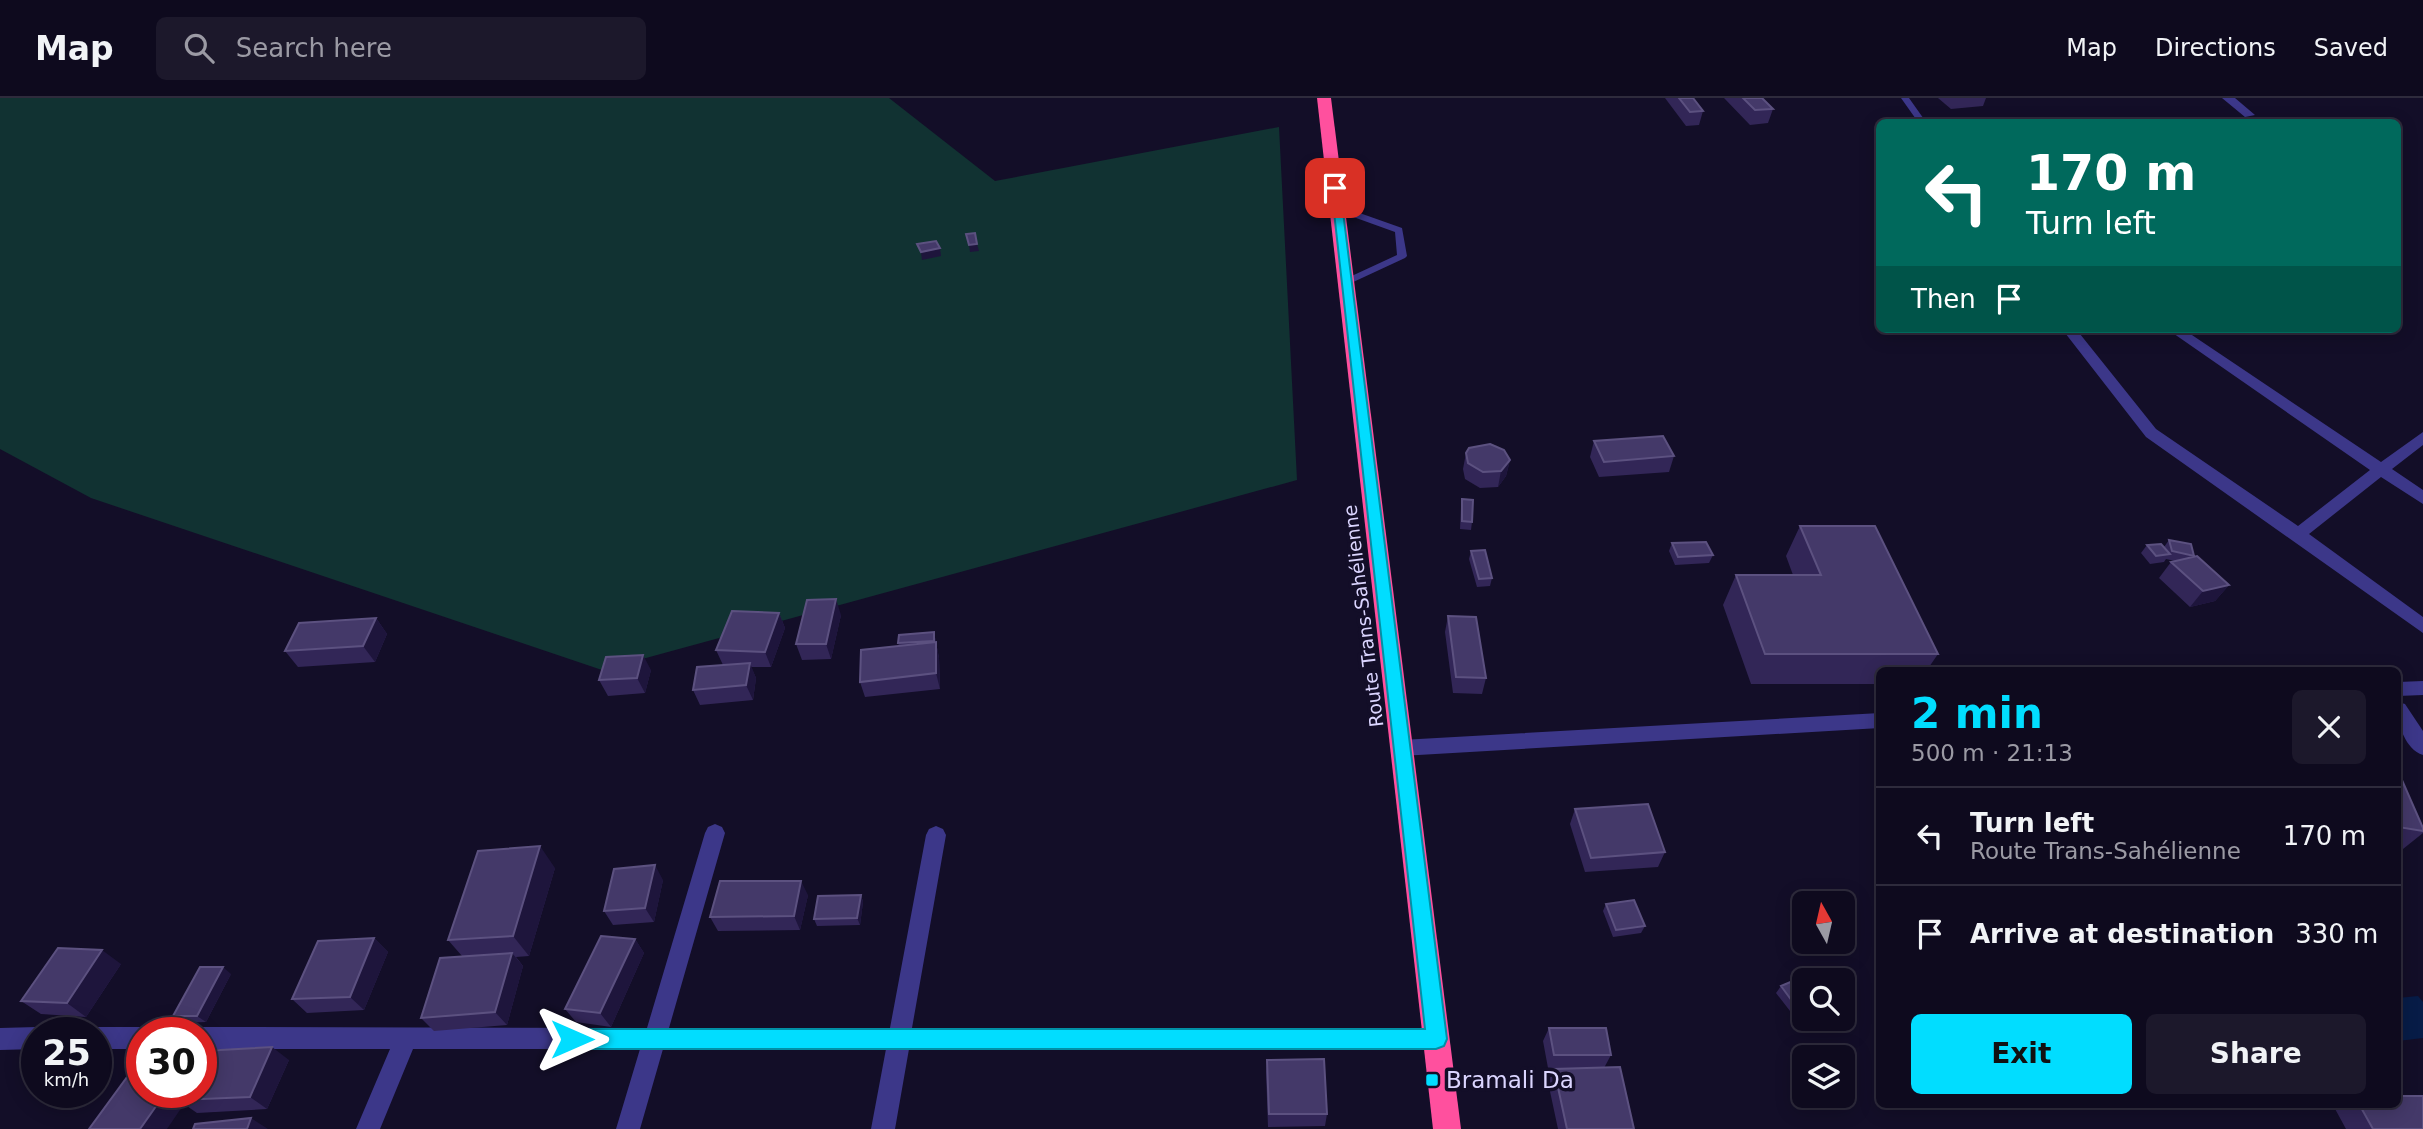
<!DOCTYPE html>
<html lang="en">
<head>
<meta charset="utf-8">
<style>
	:root { --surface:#0e0a1e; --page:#1c182b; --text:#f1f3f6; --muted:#9b9aa4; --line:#2e2b3c; --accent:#01ddff }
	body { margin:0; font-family:"DejaVu Sans",sans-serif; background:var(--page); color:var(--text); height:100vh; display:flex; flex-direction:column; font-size:26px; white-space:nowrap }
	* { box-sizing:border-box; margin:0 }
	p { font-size:23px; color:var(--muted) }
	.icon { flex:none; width:38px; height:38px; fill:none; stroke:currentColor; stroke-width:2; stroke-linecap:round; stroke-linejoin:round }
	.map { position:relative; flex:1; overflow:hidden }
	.panel { position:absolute; left:1876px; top:569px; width:525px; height:441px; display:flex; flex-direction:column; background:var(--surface); border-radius:10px; box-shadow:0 4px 18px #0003,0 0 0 2px var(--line) }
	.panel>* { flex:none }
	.banner { position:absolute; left:1876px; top:21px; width:525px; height:214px; border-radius:10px; box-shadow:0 4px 18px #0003,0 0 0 2px var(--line); background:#00695c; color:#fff; overflow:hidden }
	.needle { width:46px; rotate:352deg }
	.controls { position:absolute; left:1792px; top:793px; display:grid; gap:14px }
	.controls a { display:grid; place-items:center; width:63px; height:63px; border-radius:10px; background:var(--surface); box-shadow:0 4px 18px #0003,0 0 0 2px var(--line); font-size:35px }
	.speed { position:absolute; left:21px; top:919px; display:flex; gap:14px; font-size:35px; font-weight:700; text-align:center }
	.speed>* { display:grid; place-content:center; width:91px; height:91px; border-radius:50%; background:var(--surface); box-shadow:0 4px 18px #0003,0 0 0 2px var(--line); line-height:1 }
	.speed small { font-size:18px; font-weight:400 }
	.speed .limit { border:10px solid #d22; background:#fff; color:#111 }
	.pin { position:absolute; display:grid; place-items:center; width:60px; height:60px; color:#fff; margin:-30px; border-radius:14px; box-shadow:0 4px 10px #0006 }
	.me { position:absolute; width:77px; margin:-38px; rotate:90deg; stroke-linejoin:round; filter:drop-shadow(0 0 5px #0008) }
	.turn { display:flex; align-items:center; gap:24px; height:147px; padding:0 35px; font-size:32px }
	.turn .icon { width:91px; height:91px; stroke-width:2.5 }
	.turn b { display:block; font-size:49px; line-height:60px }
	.then { display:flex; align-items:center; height:66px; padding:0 35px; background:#0003; gap:14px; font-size:26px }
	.round { display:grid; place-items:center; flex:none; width:74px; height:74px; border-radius:10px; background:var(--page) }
	.overview { display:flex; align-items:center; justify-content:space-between; height:119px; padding:0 35px }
	h1 { font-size:42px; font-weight:600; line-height:52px; color:var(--accent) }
	.button { display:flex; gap:14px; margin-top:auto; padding:14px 35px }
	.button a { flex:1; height:80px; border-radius:10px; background:var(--accent); color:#111; font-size:28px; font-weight:600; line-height:80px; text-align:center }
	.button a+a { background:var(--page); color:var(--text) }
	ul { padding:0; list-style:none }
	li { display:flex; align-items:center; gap:21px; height:98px; padding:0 35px; border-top:2px solid var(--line) }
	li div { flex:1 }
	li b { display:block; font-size:26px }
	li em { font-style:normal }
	header { display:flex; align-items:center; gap:42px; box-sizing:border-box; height:98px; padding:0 35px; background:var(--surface); border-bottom:2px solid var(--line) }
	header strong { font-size:33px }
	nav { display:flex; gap:38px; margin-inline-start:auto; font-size:24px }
	.search { width:490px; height:63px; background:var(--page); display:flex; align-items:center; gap:18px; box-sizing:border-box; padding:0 24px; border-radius:10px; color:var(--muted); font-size:26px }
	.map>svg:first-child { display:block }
	.green { fill:#113232 }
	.water { fill:#071c47 }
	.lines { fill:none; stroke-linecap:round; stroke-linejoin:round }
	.lane { fill:#3c3789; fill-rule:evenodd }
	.street { fill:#3c3789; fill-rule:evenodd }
	.highway { fill:#ff509e; fill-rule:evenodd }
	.wall { fill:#322657 }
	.shaded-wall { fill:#1e153c }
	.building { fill:#443969; stroke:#5c5180; stroke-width:2 }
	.route { fill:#01ddff; stroke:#0190a6; stroke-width:2 }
	.poi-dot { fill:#01ddff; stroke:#130e28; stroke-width:2.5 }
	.labels { text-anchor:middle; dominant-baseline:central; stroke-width:7; stroke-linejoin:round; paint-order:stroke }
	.street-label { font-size:19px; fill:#dbd5ff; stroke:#130e28 }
	.near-poi-label { font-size:23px; fill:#dbd5ff; stroke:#130e28; text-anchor:start }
</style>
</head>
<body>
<header>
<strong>Map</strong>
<div class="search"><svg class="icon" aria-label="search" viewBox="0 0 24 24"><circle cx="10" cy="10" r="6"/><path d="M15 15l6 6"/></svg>Search here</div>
<nav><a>Map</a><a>Directions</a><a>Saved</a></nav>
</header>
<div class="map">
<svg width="2423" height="1031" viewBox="0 0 2423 1031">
	<rect width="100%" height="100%" fill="#130e28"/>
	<path class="green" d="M0,0h889l106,83 284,-54 18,353 -695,190 -511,-172 -91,-49z"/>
	<path class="water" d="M2418,898l5,6v36l-25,3v-43z"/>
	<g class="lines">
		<path class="lane" d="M1901,0h8l17,24h-8z
			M1337,107l65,23 5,28 -2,2 -56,26h-6v-4l54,-25 -2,-23 -61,-22 -1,-2z"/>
		<path class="street" d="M2222,0h13l20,17 -10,2z
			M2062,231h14l80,100 142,97 72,-56 -203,-141h16l198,133 42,-30v13l-31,24 31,21v14l-42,-27 -72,57 114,83v16l-277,-196z
			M2423,583v14l-25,1v-14z
			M2398,604l7,2 18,27v24c-20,-7 -27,-36 -25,-53z
			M1880,615v15l-479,28 -7,-3 -3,-5 3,-5 7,-3z
			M715,726l7,3 3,6 -56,195h221l36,-193 3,-6 7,-3 7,3 3,6 -34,193h524l8,3 3,8 -3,8 -8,3 -527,-1 -14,80h-24l15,-80h-223l-23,80h-24l24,-80h-227l-33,80h-24l34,-80h-189v-17h-9l9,-5 446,1 58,-195 3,-6z
			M37,929l9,5h-9v17l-37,1v-22z
			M96,929h46l9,5h-9v17h-46v-17h-9z"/>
		<path class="highway" d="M1317,0h14l130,1031h-28z"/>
	</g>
	<path class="wall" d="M1665,0h28l10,13 -4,14 -13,1z
		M1724,0h38l11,11 -5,14 -18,2z
		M1938,0h48l-3,8 -32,3z
		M1594,343l80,15 -5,16 -70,5 -9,-20z
		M1466,355l44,7 -4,16 -8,11 -18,1 -15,-9 -2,-10z
		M1462,401l10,23 -1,8 -11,-1 1,-22z
		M1800,428l138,128 -11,16h-47v14h-129l-28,-79 13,-30h57l-7,-19z
		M2169,442l25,16 -1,1 36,28 -14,16 -25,6 -31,-29 12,-16 4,-1 -9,-2 -2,3 -14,2 -9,-11 6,-8 17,2z
		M1672,445l41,12 -4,8 -34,2 -6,-14z
		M1471,453l21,27 -2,8 -13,1 -8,-28z
		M779,515l6,15 -14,39h-20l5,11 -3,22 -53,5 -7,-15 30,-25 -7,-15z
		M841,517l-10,44 -29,1 -6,-16z
		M1448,518l38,62 -4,16 -29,-1 -8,-61z
		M376,520l11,16 -12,28 -77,5 -13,-16z
		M934,534l5,26 1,31 -75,8 -5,-15 39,-36 -1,-3z
		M651,572l-6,23 -37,3 -9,-16z
		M2398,673l25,57v5l-25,20z
		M1575,711l90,43 -7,15 -73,5 -15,-48z
		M555,770l-26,88 -13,1 7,9 -16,59 -73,6 -13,-13 41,-62 -14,-16z
		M663,782l-9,42 -41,3 -9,-14z
		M808,797l-8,35 -82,1 -8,-14z
		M861,797l2,7 -3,23 -43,1 -3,-7z
		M1606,806l39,22 -4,7 -28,4 -10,-26z
		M374,840l14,14 -24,58 -57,3 -15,-14z
		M635,841l9,14 -33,74 -35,-5 -11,-13z
		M121,866l-35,53 -45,-3 -20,-13z
		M231,876l-25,48 -24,1 -9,-7z
		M1804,886v21l-14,6 -14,-18 5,-7z
		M1549,930l62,27 -7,13h-56l-5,-27z
		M289,962l-22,49 -70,4 -13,-9 -42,-12z
		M1267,962l60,54 -2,12 -57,1 -2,-55z
		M1554,971l80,60h-76l-10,-47z
		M2337,1006h61l25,25h-77l-12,-22z"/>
	<path class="shaded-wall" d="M977,146l2,7 -9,1 -1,-7z
		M940,150l1,8 -19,4 -1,-8z
		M1510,362l-4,16 -8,11 3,-16z
		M2229,487l-14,16 -25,6 13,-16z
		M836,501l5,16 -10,44 -5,-15z
		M779,515l6,15 -14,39 -6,-15z
		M376,520l11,16 -12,28 -12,-16z
		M934,534l5,26 1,31 -4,-16z
		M643,557l8,15 -6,23 -8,-15z
		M750,565l6,15 -3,22 -7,-15z
		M540,748l15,22 -26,88 -16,-20z
		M655,767l8,15 -9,42 -9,-14z
		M801,783l7,14 -8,35 -6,-14z
		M861,797l2,7 -3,23 -3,-7z
		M374,840l14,14 -24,58 -14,-13z
		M635,841l9,14 -33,74 -11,-14z
		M102,852l19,14 -35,53 -19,-14z
		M512,855l11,13 -16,59 -12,-13z
		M223,869l8,7 -25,48 -9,-6z
		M1804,902v5l-14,6 5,-6z
		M272,949l17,13 -22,49 -17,-12z
		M166,994h27l-14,8 5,4 -17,25h-27z
		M251,1020l17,11h-21z"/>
	<path class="building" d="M1679,0h14l10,13 -13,1z
		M1743,0h19l11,11 -18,1z
		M975,135l2,11 -8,1 -3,-11z
		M936,143l4,7 -19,4 -4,-8z
		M1663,338l11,20 -70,6 -10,-21z
		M1490,346l14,6 6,10 -9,11 -18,1 -15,-9 -2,-10 3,-5z
		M1462,401l11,1 -1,22 -10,-1z
		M1800,428h75l63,128h-173l-29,-79h85z
		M2169,442l22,4 3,12 -22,-5z
		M1706,444l7,13 -35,2 -6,-14z
		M2161,446l9,10 -14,2 -9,-11z
		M1485,452l7,28 -13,1 -8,-28z
		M2197,458l32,29 -26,6 -32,-29z
		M836,501l-10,45h-30l11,-44z
		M732,513l47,2 -14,39 -49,-2z
		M1448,518l28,1 10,61 -30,-1z
		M376,520l-13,28 -78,5 14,-28z
		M934,534v9l-36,2 1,-8z
		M936,544v31l-76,9 1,-32z
		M643,557l-6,23 -38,2 7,-23z
		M750,565l-4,22 -53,5 4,-23z
		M2398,673l25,57v3l-25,-4z
		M1648,706l17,48 -74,6 -16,-49z
		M540,748l-27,90 -65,4 30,-89z
		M655,767l-10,43 -41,3 10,-42z
		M720,783h81l-7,35 -84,1z
		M861,797l-4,23 -43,1 4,-23z
		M1634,802l11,26 -29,4 -10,-26z
		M601,838l34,3 -35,74 -35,-4z
		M374,840l-24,59 -58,2 26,-58z
		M58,850l44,2 -35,53 -46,-2z
		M512,855l-17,59 -74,6 19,-60z
		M200,869h23l-26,49h-24z
		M1800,880l4,6v16l-9,5 -14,-19z
		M1549,930h57l5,27h-57z
		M272,949l-22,50 -71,3 4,-8h18v-38l2,-3z
		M141,960l1,34h24l-26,37h-51z
		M1324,961l3,55h-58l-2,-54z
		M1620,969l14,62h-67l-13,-60z
		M2398,998h25v33h-50l-14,-25h39z
		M251,1020l-4,11h-54l2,-5z"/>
	<path class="route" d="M1331,87l9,3 107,851 -3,7 -8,3h-864l-7,-3 -3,-7 3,-7 7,-3h853z"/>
	<rect class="poi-dot" x="1425" y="975" width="14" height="14" rx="3.5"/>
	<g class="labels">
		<g class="street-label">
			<text transform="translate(1363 518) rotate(-97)">Route Trans-Sahélienne</text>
		</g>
		<g class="near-poi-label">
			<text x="1446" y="982">Bramali Da</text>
		</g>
	</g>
</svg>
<div class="controls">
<a><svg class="needle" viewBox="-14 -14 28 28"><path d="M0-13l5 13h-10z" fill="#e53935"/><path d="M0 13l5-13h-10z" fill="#9b9aa4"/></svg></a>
<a><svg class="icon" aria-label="search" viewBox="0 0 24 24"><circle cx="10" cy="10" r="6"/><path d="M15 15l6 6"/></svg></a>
<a><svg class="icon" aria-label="layers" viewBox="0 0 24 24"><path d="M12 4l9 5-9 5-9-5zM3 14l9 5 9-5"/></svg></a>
</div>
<div class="speed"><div>25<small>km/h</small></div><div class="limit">30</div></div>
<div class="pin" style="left:1335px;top:90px;background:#d93025"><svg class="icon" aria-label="arrive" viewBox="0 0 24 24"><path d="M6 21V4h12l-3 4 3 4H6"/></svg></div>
<svg class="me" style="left:572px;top:941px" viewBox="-20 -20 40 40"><path d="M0-17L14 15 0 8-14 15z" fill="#01ddff" stroke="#fff" stroke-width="4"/></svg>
<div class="banner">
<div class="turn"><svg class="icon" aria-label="left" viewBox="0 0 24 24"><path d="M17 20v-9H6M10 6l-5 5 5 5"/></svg><div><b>170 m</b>Turn left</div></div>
<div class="then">Then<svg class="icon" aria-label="arrive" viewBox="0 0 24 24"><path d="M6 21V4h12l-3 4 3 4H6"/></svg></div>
</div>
<section class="panel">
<div class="overview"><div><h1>2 min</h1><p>500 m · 21:13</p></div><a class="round"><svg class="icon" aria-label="close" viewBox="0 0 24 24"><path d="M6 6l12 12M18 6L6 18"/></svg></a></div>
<ul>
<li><svg class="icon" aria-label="left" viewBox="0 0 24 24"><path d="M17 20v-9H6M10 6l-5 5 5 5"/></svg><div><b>Turn left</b><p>Route Trans-Sahélienne</p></div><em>170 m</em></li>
<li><svg class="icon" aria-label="arrive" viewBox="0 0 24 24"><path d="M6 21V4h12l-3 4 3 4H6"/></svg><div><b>Arrive at destination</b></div><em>330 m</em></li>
</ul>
<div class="button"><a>Exit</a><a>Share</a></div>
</section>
</div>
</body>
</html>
